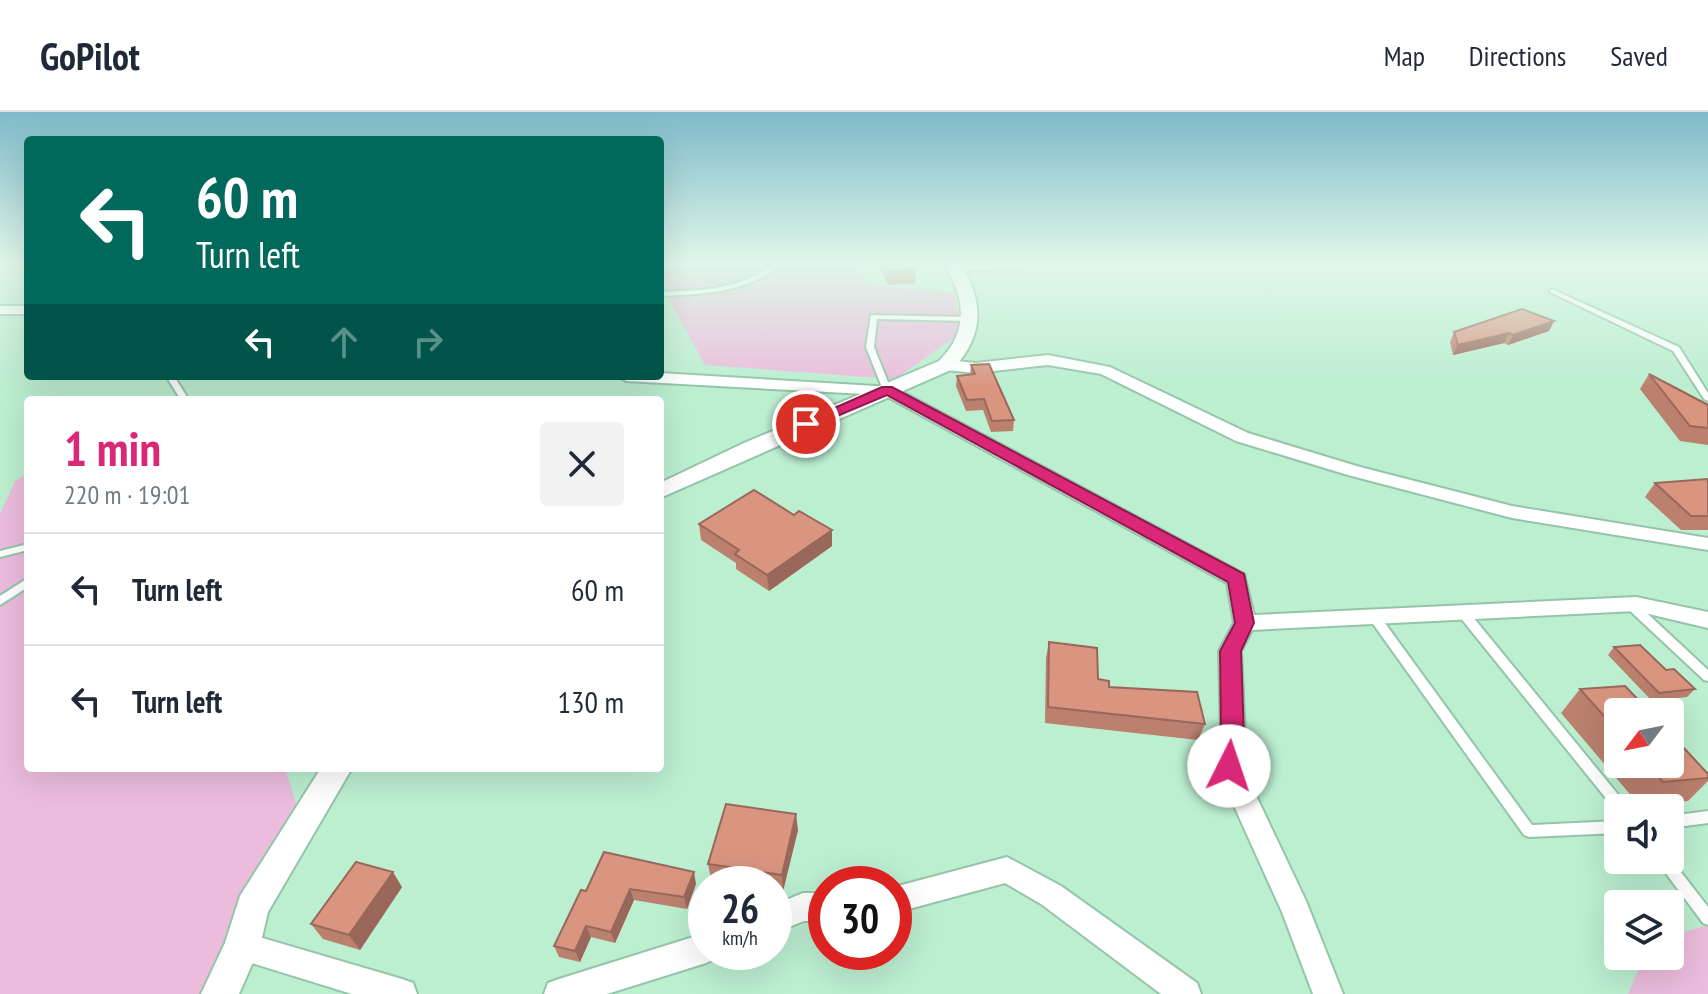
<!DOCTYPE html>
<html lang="en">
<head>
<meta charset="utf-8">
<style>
	:root { --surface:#fff; --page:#f2f2f3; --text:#1f2937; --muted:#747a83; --line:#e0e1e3; --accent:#db2777 }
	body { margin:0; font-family:"PT Sans Narrow",sans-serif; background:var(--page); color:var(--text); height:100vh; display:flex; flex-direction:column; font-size:30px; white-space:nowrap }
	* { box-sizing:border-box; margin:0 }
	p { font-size:26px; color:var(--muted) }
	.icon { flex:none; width:44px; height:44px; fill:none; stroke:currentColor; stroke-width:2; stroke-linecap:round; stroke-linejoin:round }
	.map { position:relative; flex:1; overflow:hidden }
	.side { position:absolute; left:24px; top:284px; width:640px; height:376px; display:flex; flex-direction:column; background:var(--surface); border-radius:8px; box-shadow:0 8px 32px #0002 }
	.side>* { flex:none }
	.banner { position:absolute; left:24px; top:24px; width:640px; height:244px; border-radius:8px; box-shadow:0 8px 32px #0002; background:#00695c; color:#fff; overflow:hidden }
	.needle { width:52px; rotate:238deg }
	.fabs { position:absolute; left:1604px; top:586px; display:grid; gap:16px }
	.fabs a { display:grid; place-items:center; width:80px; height:80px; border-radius:8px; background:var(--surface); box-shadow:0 8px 32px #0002; font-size:40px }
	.speed { position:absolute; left:688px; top:754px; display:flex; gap:16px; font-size:40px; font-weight:700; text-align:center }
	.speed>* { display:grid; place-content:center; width:104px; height:104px; border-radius:50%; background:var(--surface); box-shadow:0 8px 32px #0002; line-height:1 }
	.speed small { font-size:20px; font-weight:400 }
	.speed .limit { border:12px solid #d22; background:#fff; color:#111 }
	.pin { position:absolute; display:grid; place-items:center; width:68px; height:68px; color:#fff; margin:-34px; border:4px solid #fff; border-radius:50%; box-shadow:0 2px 8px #0007 }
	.me { position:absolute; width:88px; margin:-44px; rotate:4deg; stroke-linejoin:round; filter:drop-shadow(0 0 6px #0008) }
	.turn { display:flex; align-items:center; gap:28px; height:168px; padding:0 40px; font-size:36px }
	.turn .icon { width:104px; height:104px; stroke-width:2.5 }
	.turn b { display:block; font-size:56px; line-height:68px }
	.lanes { display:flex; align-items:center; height:76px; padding:0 40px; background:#0003; justify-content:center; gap:40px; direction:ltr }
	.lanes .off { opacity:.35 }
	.round { display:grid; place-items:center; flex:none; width:84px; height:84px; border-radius:8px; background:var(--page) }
	.head { display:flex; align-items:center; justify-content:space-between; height:136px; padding:0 40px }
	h1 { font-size:48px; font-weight:800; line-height:60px; color:var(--accent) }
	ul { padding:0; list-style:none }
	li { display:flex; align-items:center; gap:24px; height:112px; padding:0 40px; border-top:2px solid var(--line) }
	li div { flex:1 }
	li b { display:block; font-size:30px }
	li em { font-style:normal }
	header { display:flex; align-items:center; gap:48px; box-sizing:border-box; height:112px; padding:0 40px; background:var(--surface); border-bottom:2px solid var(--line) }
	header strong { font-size:38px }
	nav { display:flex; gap:44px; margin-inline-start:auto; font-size:28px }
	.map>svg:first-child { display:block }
	.green { fill:#ebbcdc }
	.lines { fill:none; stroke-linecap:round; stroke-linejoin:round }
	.service-casing { stroke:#94c5a8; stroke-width:4 }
	.minor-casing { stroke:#94c5a8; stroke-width:4 }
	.tertiary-casing { stroke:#94c5a8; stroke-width:4 }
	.service { fill:#fff; fill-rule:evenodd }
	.minor { fill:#fff; fill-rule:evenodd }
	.tertiary { fill:#fff; fill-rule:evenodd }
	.wall { fill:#bb806e }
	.shaded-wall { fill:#99685a }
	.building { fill:#da9580; stroke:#99685a; stroke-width:2 }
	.route { fill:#db2777; stroke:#8e194d; stroke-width:2 }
</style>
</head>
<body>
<header>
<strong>GoPilot</strong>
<nav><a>Map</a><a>Directions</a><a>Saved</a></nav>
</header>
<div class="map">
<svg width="1708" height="882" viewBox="0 0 1708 882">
	<rect width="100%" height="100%" fill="#bceed0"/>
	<path class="green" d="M660,152h196l10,20 88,9 8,39 -67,47 -190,-14 -39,-71h-6z
		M28,362v294h257l17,54 -101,172h-201v-480l15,-33z
		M1708,813v69h-80l16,-38h26v-20z"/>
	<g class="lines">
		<defs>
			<path id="service" d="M775,152h7c-35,29 -79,30 -122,32v-4c45,-2 77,-2 115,-28z
				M1021,153l2,1v2l-68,3 -3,-2 3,-2z
				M1550,178h4l125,57 29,46v8l-4,-2 -31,-48 -123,-59z
				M871,203l100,2 4,2 -4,2 -94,-2 -3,28 17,43 -4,2 -4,-2 -17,-43z
				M166,264h8l15,24h-8z
				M28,432v6l-28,7v-6z
				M28,466v9l-28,18v-9z
				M1631,489l4,1 73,68v11l-4,-1 -77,-72 -1,-3 1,-3z
				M1464,498l4,1 161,197h-11l-1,4 -157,-195 -1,-3 1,-3z
				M1375,502l4,1 153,210 86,-4v12l-89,4 -5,-2 -153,-214 -1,-3 1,-3z
				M1708,699v12l-38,5v-12z
				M1670,746l38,49v18l-5,-2 -47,-63h14z"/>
			<path id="minor" d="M0,194h28v8h-28z
				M1048,243l62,12 138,66 112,34 152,39 196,32v12l-196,-32 -164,-43 -112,-34 -135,-67 -53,-9 -72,8 -30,-3 -8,-5 8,-5 30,3z
				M660,261l233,14 351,187 10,41 382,-18 72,15v16l-72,-17 -384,19 -11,21 4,85 -3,30 64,135 37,93h-30l-31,-82 -66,-146 5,-30 -2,-85 15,-28 -7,-40 -343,-188 -258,-14 -8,-5h42z
				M1007,745l54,29 136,97 4,11h-40l-120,-90 -36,-21 -111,30v-26z
				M803,781h23v28h-22l-30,12v-28z
				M242,820l160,47 11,4 4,11h-65l-110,-34 -10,-4 -5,-10 5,-10z
				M706,821v19h13l-2,6 -11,5 -99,31h-63l4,-11 11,-4z"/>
			<path id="tertiary" d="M943,152h16c26,36 25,72 -6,105l-293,129v-15l84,-40 195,-82c30,-30 27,-64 4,-97z
				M321,656h31l-84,144 -8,34 -21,48h-38l24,-51 15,-47z"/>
		</defs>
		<use href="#service" class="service-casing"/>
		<use href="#minor" class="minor-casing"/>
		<use href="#tertiary" class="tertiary-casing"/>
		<use href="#service" class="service"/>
		<use href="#minor" class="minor"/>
		<use href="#tertiary" class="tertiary"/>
	</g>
	<path class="wall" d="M878,152h35l3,6 -1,13 -27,2z
		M1554,209l-5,10 -41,14 -4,-2 -51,12 -3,-13 4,-10z
		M971,253l43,55 -1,11 -22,1 -8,-22 -17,1 -10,-25 1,-10 13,-1z
		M1649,262l59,31v40l-28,-4 -40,-52z
		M1708,367v51h-27l-36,-33 10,-14z
		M699,412l133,22 -63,45 -33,-22v-6l-35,-23z
		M1049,530l60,45 96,37 -7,16 -153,-17 1,-65z
		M1614,535l52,23 29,19 -8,8 -35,4 -44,-46z
		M1580,577l38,23v52h52l38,10v7l-20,20 -48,5 -79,-93z
		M798,718l-15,61 -9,-2v-5h-34l-29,-5 -3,-15z
		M696,772l-9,25 -53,-9 -19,43 -24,-6 -11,25 -21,-5 -5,-11 32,-55z
		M402,775l-42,63 -37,-11 -12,-15z"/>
	<path class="shaded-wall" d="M1554,209l-5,10 -41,14 5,-10z
		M1509,221l-5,10 -51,12 5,-10z
		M832,418v16l-63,45 -2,-16z
		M796,702l2,16 -15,61 -1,-16z
		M393,760l9,15 -42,63 -11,-15z
		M694,760l2,12 -9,25 -3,-12z
		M630,777l4,11 -19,43 -4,-11z
		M586,814l5,11 -11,25 -5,-11z"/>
	<path class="building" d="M884,152h29l3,6 -28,1z
		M1522,197l32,12 -41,14 -4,-2 -51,12 -4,-13z
		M989,252l25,56 -22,1 -8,-22 -17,1 -10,-24 18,-2 -4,-9z
		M1649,262l59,31v23l-18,-2z
		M1708,367v37h-17l-36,-33z
		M754,378l40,25 5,-4 33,19 -65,45 -32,-21 4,-4 -40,-26z
		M1049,530l48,6 1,31 11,2v6l88,5 8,32 -157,-17z
		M1640,533l26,25 8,-1 21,20 -36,4 -45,-46z
		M1625,574l25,26h-32v20l-38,-43z
		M1670,621l38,41v4l-45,4 -17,-18h24z
		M726,692l70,10 -14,61 -74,-11z
		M604,740l90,20 -10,25 -54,-8 -19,43 -25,-6 -11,25 -21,-5 27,-56 5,1z
		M356,750l37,10 -44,63 -38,-11z"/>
	<linearGradient id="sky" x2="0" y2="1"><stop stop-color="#7dbac9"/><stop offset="0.55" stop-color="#e1f7ea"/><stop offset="1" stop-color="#e1f7ea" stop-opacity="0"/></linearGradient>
	<rect width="1708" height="275" fill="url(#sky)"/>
	<path class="route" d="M882,275h10l352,187 10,49 -13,28 3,85 -6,36h-17l-3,-6 3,-30 -1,-85 15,-28 -7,-41 -341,-187 -76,32 -13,-3z"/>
</svg>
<div class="fabs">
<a><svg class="needle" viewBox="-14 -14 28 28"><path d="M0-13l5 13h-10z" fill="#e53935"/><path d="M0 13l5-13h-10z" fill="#747a83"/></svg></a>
<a><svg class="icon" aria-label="sound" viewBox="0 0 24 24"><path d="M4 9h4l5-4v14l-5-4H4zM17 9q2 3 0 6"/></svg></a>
<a><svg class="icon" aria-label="layers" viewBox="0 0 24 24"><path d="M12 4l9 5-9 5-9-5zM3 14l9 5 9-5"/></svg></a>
</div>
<div class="speed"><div>26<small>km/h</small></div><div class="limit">30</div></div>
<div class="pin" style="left:806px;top:312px;background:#d93025"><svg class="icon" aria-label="arrive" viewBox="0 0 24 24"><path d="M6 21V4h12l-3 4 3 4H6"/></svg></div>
<svg class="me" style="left:1229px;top:654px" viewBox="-20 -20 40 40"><circle r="19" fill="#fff"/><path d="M0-13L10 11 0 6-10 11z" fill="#db2777"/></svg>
<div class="banner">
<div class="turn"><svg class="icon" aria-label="left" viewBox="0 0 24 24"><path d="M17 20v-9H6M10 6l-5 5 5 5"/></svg><div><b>60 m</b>Turn left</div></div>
<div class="lanes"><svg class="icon" aria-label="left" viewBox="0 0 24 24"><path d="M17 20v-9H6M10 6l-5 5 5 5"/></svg><svg class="icon off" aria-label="ahead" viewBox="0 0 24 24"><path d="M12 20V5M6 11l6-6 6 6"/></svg><svg class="icon off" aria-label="right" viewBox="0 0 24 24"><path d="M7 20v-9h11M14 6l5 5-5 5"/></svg></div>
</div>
<section class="side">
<div class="head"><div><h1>1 min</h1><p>220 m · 19:01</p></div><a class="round"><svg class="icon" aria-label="close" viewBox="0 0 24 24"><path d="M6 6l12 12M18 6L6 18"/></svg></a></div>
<ul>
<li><svg class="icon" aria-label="left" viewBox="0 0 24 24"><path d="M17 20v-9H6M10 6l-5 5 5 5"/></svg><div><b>Turn left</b></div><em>60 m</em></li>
<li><svg class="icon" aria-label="left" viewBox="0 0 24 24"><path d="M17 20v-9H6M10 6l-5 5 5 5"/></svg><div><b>Turn left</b></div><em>130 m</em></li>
</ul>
</section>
</div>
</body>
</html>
